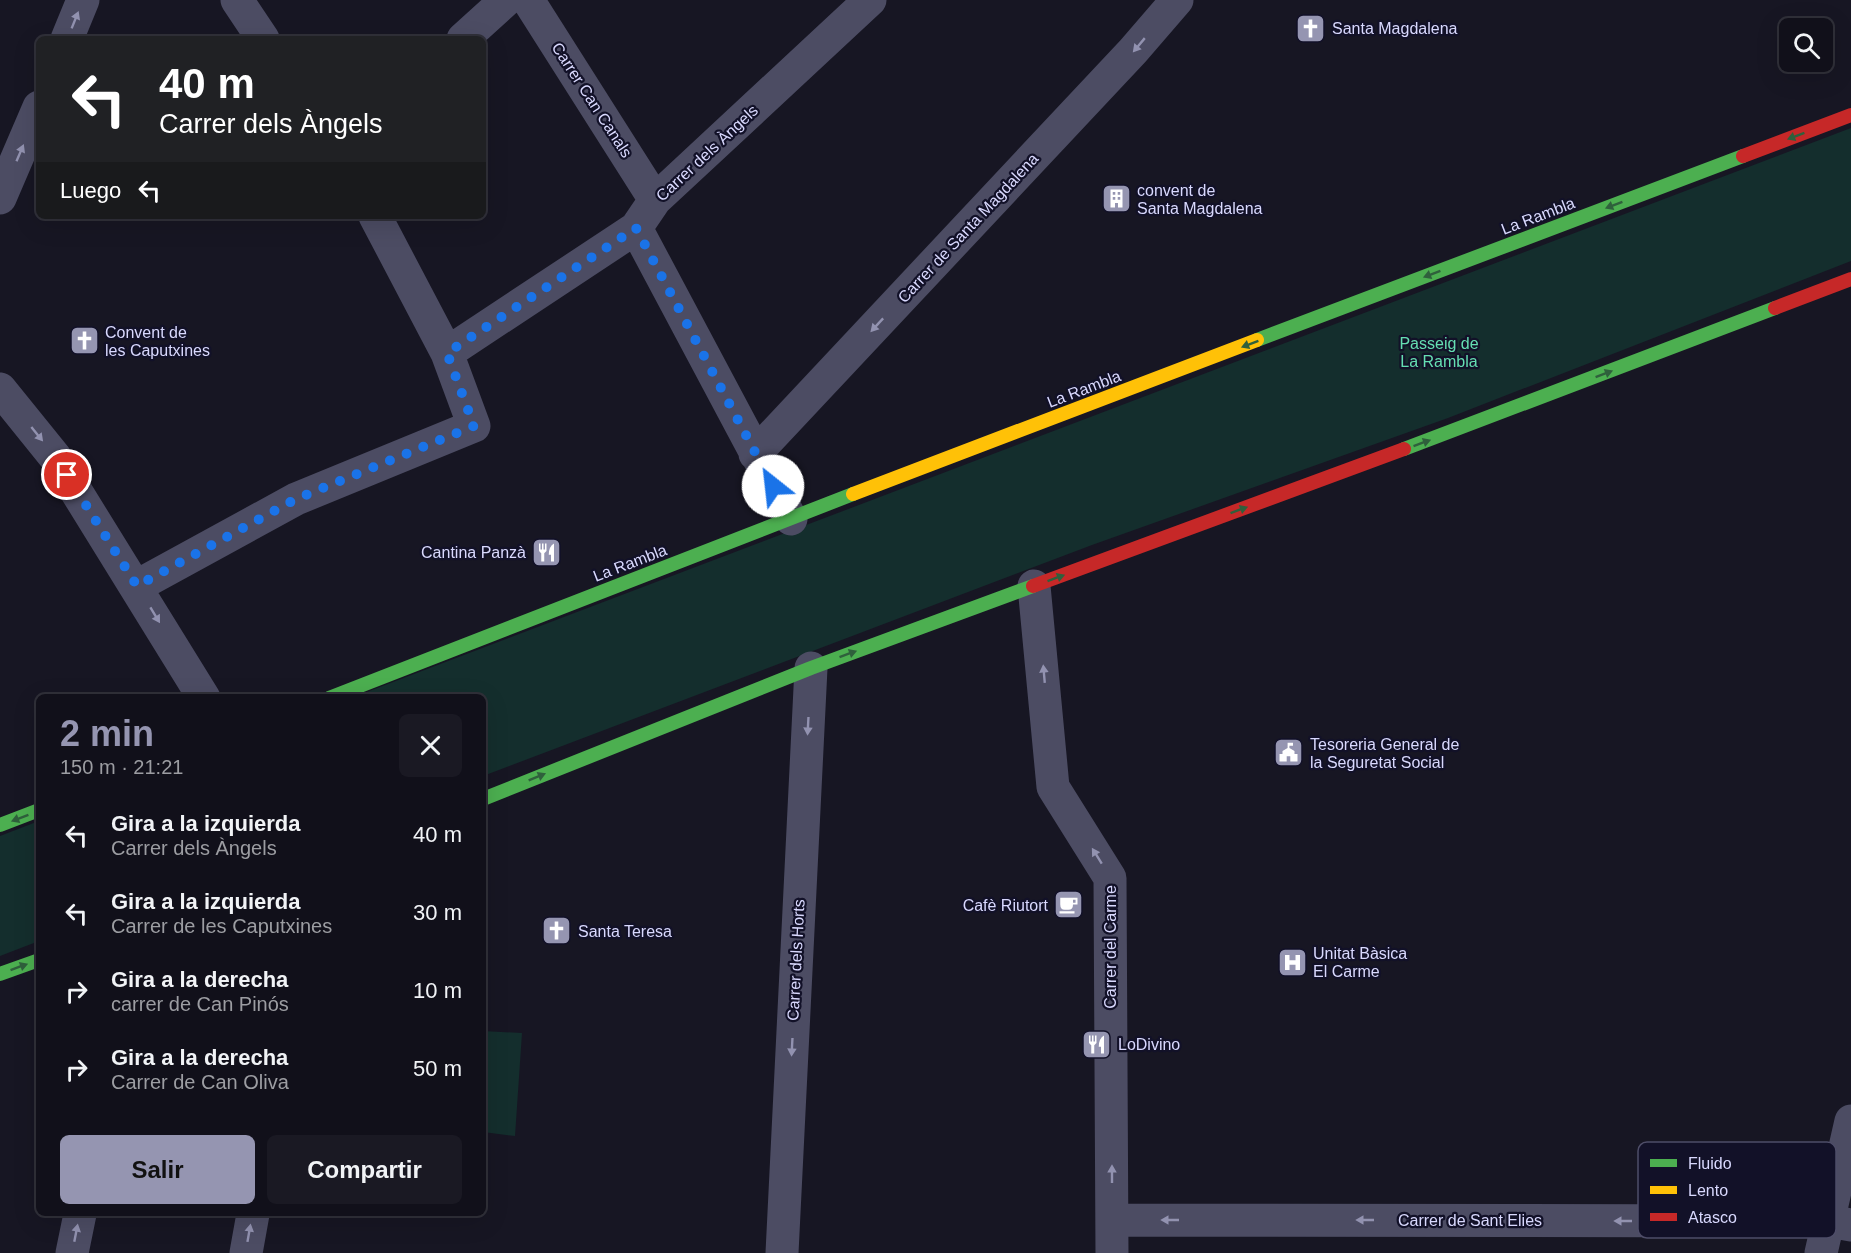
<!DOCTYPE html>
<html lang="es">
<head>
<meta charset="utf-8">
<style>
	:root { --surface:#11101a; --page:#1a1923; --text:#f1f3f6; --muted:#9c9da2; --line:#303039; --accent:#9595b1 }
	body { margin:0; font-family:Helvetica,sans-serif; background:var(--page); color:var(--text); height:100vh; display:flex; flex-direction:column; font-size:22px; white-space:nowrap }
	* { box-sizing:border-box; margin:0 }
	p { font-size:20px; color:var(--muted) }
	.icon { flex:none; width:33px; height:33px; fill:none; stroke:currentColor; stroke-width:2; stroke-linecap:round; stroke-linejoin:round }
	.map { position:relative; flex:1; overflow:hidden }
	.drawer { position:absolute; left:36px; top:694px; width:450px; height:522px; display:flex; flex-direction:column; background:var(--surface); border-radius:9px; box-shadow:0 6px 24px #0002,0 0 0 2px var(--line) }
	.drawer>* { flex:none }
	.banner { position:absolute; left:36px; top:36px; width:450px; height:183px; border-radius:9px; box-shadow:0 6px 24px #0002,0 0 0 2px var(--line); background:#202124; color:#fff; overflow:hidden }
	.buttons { position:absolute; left:1779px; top:18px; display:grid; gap:12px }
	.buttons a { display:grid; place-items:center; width:54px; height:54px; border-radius:9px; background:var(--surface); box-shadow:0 6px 24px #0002,0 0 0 2px var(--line); font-size:30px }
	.pin { position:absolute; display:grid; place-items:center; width:51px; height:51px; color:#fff; margin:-26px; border:3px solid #fff; border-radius:50%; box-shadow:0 2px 6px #0007 }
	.me { position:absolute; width:66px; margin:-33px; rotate:331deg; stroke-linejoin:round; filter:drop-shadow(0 0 4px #0008) }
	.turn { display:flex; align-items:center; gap:21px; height:126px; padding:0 24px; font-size:27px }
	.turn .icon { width:78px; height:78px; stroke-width:2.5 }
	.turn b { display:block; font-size:42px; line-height:51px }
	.then { display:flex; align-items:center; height:57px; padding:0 24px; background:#0003; gap:12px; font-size:22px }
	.round { display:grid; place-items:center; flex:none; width:63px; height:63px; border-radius:9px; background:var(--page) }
	.headline { display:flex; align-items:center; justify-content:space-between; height:102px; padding:0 24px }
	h1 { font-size:36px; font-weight:700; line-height:45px; color:var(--accent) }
	.cta { display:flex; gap:12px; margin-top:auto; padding:12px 24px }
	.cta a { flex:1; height:69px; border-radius:9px; background:var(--accent); color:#111; font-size:24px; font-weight:700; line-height:69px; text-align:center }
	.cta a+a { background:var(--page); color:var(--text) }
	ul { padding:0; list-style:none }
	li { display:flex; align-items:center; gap:18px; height:78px; padding:0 24px }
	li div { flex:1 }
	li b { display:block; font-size:22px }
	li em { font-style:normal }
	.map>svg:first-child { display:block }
	.green { fill:#142e2d }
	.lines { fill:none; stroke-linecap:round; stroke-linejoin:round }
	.street { stroke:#4c4c63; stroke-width:33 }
	.fast { stroke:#4caf50; stroke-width:14 }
	.slow { stroke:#ffc107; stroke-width:14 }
	.jam { stroke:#c62828; stroke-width:14 }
	.oneway { fill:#9292b0 }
	.oneway2 { fill:#2f603c }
	.route { stroke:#1a73e8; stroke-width:10; stroke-dasharray:0 18 }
	.labels { text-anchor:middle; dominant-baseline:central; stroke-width:4.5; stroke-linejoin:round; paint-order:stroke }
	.poi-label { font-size:16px; fill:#d9d9fe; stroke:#121128; text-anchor:start }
	.street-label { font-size:16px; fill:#d9d9fe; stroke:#121128 }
	.park-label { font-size:16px; fill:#65deb2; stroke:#121128 }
	.key { fill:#121128; stroke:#4e4d68; stroke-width:1.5 }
	.key-label { font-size:16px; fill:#d9d9fe }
</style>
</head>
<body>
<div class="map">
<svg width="1851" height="1253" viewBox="0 0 1851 1253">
	<rect width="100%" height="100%" fill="#171623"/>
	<path class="green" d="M1851,128v133l-403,157 -356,127 -609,231v-78h-132z
		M39,821v120l-39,15v-120z
		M483,1031l39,2 -7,103 -32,-4z"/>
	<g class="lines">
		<path class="street" d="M237,0l26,39
			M528,0l127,200
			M67,39l16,-39
			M463,39l43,-39
			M0,198l39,-91
			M636,228l155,291
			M447,353l189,-125 19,-28 215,-200
			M0,389l55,68 149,241
			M755,454l378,-403 44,-51
			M137,586l159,-87 178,-73 -27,-73 -72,-137
			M1034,586l19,201 57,91 2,375
			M1112,1220l717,1 22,4
			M72,1253l8,-39
			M246,1253l7,-39
			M782,1253l29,-585
			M1821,1253l30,-132"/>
		<path class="fast" d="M1257,340l486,-184
			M1404,449l371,-141
			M329,698l524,-204
			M483,799l328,-131 222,-82
			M0,825l39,-15
			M0,974l39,-14"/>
		<path class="slow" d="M853,494l404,-154"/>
		<path class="jam" d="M1743,156l108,-41
			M1775,308l76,-29
			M1033,586l371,-137"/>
	</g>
	<defs><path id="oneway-solid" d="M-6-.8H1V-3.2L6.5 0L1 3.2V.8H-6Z" transform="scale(1.5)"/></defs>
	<g class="oneway">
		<use href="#oneway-solid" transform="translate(75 20) rotate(-68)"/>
		<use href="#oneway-solid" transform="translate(1139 45) rotate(130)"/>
		<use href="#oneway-solid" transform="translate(20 153) rotate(-67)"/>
		<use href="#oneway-solid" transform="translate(877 325) rotate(133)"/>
		<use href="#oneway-solid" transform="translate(37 434) rotate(51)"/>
		<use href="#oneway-solid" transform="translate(155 615) rotate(59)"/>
		<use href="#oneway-solid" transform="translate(1044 674) rotate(-95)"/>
		<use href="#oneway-solid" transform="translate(808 726) rotate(93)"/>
		<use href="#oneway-solid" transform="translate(1097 856) rotate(-122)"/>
		<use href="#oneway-solid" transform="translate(792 1047) rotate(93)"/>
		<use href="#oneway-solid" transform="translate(1112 1174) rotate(-90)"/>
		<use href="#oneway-solid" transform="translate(1170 1220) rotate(-180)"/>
		<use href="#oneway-solid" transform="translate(1365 1220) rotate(-180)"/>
		<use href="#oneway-solid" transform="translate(1623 1221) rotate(-180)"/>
		<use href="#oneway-solid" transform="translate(76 1233) rotate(-79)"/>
		<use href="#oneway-solid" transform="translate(249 1233) rotate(-80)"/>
	</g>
	<g class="oneway2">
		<use href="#oneway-solid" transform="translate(1796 136) rotate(159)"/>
		<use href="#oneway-solid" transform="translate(1614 205) rotate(159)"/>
		<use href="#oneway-solid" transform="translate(1432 274) rotate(159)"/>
		<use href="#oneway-solid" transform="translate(1250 344) rotate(159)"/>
		<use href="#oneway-solid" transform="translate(1604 374) rotate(-21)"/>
		<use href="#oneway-solid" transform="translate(1422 443) rotate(-20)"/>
		<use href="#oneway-solid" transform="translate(1239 510) rotate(-20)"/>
		<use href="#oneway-solid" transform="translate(1056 578) rotate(-20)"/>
		<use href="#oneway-solid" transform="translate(848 654) rotate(-20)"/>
		<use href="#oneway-solid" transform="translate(537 777) rotate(-22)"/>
		<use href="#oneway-solid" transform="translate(20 818) rotate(159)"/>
		<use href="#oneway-solid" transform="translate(19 967) rotate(-20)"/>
	</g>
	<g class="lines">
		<path class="route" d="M67,475l70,111 159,-87 178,-73 -27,-73 189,-125 137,258"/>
	</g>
	<defs>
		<symbol id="church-square" viewBox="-11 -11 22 22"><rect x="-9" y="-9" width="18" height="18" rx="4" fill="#9595b1" stroke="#121128"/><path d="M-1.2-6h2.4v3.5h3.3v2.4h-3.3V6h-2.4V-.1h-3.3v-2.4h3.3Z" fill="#fff"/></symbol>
		<symbol id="building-square" viewBox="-11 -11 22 22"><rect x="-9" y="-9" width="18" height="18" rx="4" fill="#9595b1" stroke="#121128"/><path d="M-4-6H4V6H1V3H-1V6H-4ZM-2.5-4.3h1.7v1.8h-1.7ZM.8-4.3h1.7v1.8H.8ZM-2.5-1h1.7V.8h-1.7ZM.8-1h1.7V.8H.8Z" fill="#fff"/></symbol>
		<symbol id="restaurant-square" viewBox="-11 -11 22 22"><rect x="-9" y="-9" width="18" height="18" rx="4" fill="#9595b1" stroke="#121128"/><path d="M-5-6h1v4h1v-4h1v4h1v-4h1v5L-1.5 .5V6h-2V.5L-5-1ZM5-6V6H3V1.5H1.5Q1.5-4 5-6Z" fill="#fff"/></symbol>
		<symbol id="civic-square" viewBox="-11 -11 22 22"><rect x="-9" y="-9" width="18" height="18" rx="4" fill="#9595b1" stroke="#121128"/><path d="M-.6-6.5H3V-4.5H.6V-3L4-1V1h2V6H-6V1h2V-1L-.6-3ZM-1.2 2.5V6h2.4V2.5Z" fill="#fff"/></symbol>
		<symbol id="cafe-square" viewBox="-11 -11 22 22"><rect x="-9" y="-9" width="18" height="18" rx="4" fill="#9595b1" stroke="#121128"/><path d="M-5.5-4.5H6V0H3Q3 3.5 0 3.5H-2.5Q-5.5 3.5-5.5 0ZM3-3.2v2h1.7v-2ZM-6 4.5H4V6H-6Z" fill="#fff"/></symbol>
		<symbol id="hospital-square" viewBox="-11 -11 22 22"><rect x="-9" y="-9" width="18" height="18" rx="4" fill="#9595b1" stroke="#121128"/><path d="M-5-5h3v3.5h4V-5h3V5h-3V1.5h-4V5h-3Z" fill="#fff"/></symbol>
	</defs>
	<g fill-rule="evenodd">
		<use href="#church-square" x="1294" y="12" width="33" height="33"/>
		<use href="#building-square" x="1100" y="182" width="33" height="33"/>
		<use href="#church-square" x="68" y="324" width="33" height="33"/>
		<use href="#restaurant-square" x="530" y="536" width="33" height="33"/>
		<use href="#civic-square" x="1272" y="736" width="33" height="33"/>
		<use href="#cafe-square" x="1052" y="888" width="33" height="33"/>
		<use href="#church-square" x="540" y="914" width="33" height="33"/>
		<use href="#hospital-square" x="1276" y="946" width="33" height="33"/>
		<use href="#restaurant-square" x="1080" y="1028" width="33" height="33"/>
	</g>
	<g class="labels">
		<g class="poi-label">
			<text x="1332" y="28">Santa Magdalena</text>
			<text x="1137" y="190">convent de<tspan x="1137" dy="18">Santa Magdalena</tspan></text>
			<text x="105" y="332">Convent de<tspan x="105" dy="18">les Caputxines</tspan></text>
			<text x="526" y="552" text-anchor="end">Cantina Panzà</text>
			<text x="1310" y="744">Tesoreria General de<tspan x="1310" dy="18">la Seguretat Social</tspan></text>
			<text x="1048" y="905" text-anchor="end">Cafè Riutort</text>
			<text x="578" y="931">Santa Teresa</text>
			<text x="1313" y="953">Unitat Bàsica<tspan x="1313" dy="18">El Carme</tspan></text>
			<text x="1118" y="1044">LoDivino</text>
		</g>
		<g class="street-label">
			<text transform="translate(592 100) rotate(57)">Carrer Can Canals</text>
			<text transform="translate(707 153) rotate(-43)">Carrer dels Àngels</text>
			<text transform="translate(1538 216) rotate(-21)">La Rambla</text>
			<text transform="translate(968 228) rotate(-47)">Carrer de Santa Magdalena</text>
			<text transform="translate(1084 389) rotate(-21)">La Rambla</text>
			<text transform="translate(630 563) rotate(-21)">La Rambla</text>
			<text transform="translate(1110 947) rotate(-90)">Carrer del Carme</text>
			<text transform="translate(796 960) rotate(-87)">Carrer dels Horts</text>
			<text x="1470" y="1220">Carrer de Sant Elies</text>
		</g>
		<g class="park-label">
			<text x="1439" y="343">Passeig de<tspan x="1439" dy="18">La Rambla</tspan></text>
		</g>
	</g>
	<rect x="1638" y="1142" width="198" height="96" rx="9" class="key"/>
	<rect x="1650" y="1159" width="27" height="8" fill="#4caf50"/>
	<rect x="1650" y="1186" width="27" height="8" fill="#ffc107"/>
	<rect x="1650" y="1213" width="27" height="8" fill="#c62828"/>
	<g class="key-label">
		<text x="1688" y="1169">Fluido</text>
		<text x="1688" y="1196">Lento</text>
		<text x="1688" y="1223">Atasco</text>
	</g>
</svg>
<div class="buttons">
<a><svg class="icon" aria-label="search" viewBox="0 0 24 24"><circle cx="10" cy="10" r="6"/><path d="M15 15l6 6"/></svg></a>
</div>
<div class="pin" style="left:67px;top:475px;background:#d93025"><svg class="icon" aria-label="arrive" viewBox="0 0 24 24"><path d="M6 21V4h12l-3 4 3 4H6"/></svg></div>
<svg class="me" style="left:773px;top:486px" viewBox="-20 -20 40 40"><circle r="19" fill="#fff"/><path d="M0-13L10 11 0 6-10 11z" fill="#1a73e8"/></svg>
<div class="banner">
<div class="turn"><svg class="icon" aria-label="left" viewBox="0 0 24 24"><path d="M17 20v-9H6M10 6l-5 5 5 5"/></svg><div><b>40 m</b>Carrer dels Àngels</div></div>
<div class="then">Luego<svg class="icon" aria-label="left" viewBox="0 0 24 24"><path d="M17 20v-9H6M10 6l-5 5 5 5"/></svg></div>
</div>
<section class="drawer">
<div class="headline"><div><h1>2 min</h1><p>150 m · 21:21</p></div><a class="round"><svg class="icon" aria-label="close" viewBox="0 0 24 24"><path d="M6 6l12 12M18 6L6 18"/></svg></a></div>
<ul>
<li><svg class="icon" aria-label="left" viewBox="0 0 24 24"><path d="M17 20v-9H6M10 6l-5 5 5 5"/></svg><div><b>Gira a la izquierda</b><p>Carrer dels Àngels</p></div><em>40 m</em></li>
<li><svg class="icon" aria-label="left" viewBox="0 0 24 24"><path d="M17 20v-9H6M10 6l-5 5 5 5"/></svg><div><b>Gira a la izquierda</b><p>Carrer de les Caputxines</p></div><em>30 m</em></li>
<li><svg class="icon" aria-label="right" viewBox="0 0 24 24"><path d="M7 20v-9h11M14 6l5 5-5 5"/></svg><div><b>Gira a la derecha</b><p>carrer de Can Pinós</p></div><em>10 m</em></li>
<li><svg class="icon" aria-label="right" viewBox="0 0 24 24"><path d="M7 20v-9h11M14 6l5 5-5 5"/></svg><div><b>Gira a la derecha</b><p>Carrer de Can Oliva</p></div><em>50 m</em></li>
</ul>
<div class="cta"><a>Salir</a><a>Compartir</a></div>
</section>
</div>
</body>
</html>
